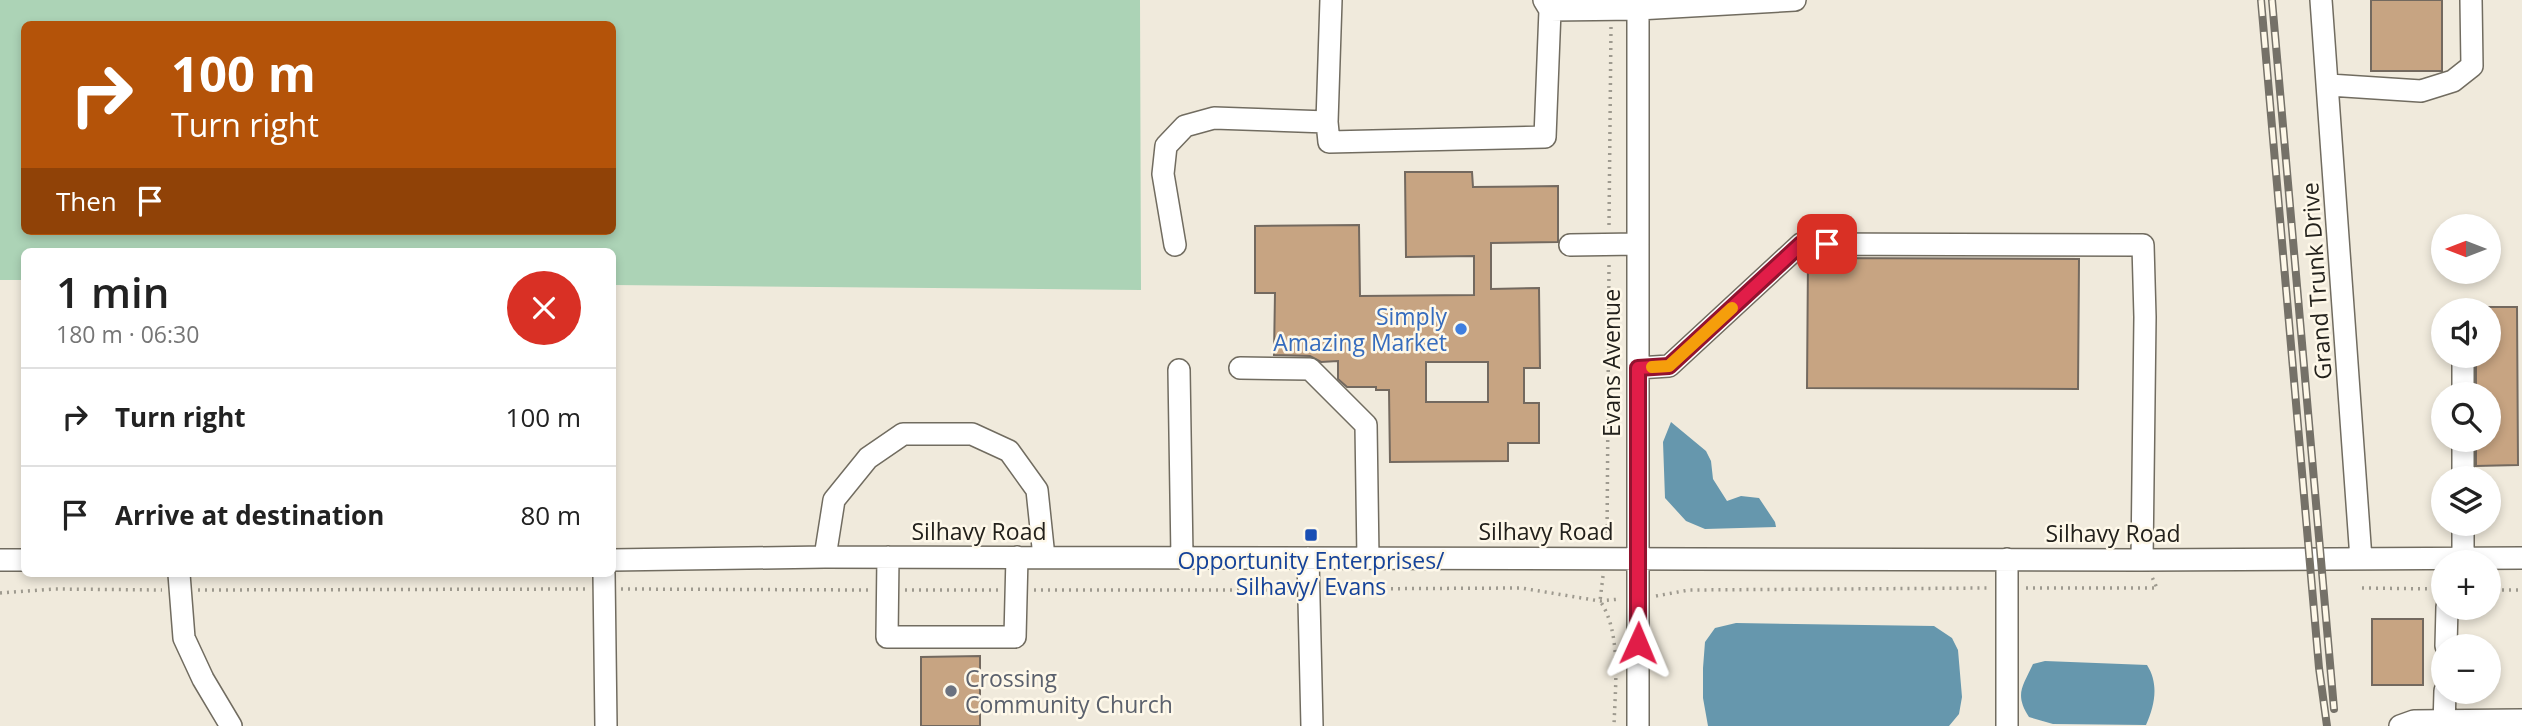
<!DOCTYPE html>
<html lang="en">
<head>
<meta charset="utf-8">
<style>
	:root { --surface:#fff; --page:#f6f6f6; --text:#222; --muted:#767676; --line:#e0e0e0 }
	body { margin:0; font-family:"Open Sans",sans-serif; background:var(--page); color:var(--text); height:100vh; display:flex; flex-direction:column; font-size:26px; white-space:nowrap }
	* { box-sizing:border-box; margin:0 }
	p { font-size:23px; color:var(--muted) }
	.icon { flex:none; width:38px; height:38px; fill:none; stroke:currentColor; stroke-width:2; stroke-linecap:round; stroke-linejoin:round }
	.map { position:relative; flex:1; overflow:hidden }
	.details { position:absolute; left:21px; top:248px; width:595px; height:329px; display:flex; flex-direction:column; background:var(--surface); border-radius:10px; box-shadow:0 4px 10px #0003 }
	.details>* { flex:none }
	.hud { position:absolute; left:21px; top:21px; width:595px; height:214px; border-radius:10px; box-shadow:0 4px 10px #0003; background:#b45309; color:#fff; overflow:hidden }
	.needle { width:46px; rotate:270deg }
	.tools { position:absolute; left:2431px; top:214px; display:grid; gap:14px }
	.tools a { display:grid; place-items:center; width:70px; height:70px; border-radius:50%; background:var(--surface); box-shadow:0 4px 10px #0003; font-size:35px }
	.pin { position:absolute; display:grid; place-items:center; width:60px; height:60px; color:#fff; margin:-30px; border-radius:14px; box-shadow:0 4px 10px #0006 }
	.me { position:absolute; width:77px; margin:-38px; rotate:1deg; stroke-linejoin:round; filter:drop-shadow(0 0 5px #0008) }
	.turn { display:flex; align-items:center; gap:24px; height:147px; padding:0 35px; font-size:32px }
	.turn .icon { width:91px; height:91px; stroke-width:2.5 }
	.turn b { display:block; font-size:49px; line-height:60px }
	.then { display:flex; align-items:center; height:66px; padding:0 35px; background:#0003; gap:14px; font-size:26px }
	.round { display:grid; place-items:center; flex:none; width:74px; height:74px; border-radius:37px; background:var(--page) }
	.summary { display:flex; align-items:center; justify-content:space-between; height:119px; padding:0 35px }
	h1 { font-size:42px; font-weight:600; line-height:52px }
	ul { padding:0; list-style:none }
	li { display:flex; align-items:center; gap:21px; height:98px; padding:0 35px; border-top:2px solid var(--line) }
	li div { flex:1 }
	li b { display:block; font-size:26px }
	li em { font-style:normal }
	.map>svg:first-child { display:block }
	.green { fill:#acd3b6; fill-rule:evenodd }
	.water { fill:#6697ad }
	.building { fill:#c7a482; stroke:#73695f; stroke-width:2; fill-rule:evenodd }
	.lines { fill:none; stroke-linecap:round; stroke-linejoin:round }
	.minor-casing { stroke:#716c60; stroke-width:24 }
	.path { stroke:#9e9a8f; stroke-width:3.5; stroke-dasharray:2 5; stroke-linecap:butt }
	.minor { stroke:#fff; stroke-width:21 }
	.rail-casing { stroke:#757168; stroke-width:8 }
	.rail { stroke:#fef8e9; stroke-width:5; stroke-dasharray:16; stroke-linecap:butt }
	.route-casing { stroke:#92132f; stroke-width:18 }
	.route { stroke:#e11d48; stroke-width:12 }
	.slow { stroke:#f59e0b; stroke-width:12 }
	.shop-dot { fill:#3f7fe0; stroke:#fef8e9; stroke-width:2.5 }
	.transit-dot { fill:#1a4fb4; stroke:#fef8e9; stroke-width:2.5 }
	.worship-dot { fill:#6b7280; stroke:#fef8e9; stroke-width:2.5 }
	.labels { text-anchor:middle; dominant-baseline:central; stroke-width:5; stroke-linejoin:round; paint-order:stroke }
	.street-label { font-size:23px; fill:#23211c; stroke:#fef8e9 }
	.shop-label { font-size:23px; fill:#366cbe; stroke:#fef8e9; text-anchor:end }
	.transit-label { font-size:23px; fill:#164399; stroke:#fef8e9 }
	.worship-label { font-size:23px; fill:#5b616d; stroke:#fef8e9; text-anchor:start }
</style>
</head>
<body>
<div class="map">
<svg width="2522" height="726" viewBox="0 0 2522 726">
	<rect width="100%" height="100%" fill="#f0eadc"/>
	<path class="green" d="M0,0h1140l1,290 -528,-5 -1,-33h-588v28h-24zM24,24h588v207h-588z"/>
	<path class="water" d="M1671,422l35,29 5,10 2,18 14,22 14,-5 18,2 16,24 1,5 -71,2 -19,-8 -21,-23 -2,-56z
		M1736,623l198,3 18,12 6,12 4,47 -3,17 -10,12h-241l-5,-28v-30l2,-26 10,-14z
		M2045,661l102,4c12,19 8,40 -1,60l-93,-1 -24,-7c-15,-23 -6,-31 4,-53z"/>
	<path class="building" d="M2371,0h71v71h-71z
		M1405,172h67l1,15 85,-1v56l-67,1v46l48,-1 1,80h-16v35h15v40h-31v18l-118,1 -1,-72h-13v-3h-29l-9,-8v-18l-17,1 -11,-6 -36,-1 1,-62h-20v-67l104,-1 1,71 114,-1v-39l-68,1zM1426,362h62v40h-62z
		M1808,258l271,1 -1,130 -271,-1z
		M2488,307h29l1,158 -42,1v-27h12v-45h-12v-39h12z
		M2372,619h51v66h-51z
		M980,656v70h-59v-69z"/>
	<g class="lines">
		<defs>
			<path id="minor" d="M1544,0l6,10 88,-1 157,-9
				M2321,0l40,559
				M2329,85l92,6 32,-10 19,-15 -1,-66
				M1327,122l2,20 216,-5 5,-127
				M1175,245l-12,-71 3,-28 19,-20 29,-8 113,4 4,-122
				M1570,245l68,-1
				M2463,355v39
				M1240,368l70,1 56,56 2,133
				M1638,368l31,-2 132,-122 342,1 2,72 -3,243
				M1179,370l3,187
				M2463,478v-39
				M825,557l9,-57 34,-42 35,-24h69l37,17 28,39 7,67
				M888,557l-1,80h128l2,-80
				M1308,558l4,168
				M2463,559v-36
				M0,560h24
				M612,560l213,-3 1317,3 380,-2
				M179,574l5,64 19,41 28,47
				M604,574l2,152
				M2446,646l1,-39
				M1638,726v-726
				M2007,726v-167
				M2400,726l14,-5 108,-1
				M2444,726l1,-35"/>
		</defs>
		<use href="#minor" class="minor-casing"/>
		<path class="path" d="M1609,225l2,-198
			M1607,540l2,-275
			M1603,576l-3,25c22,31 15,88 14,125
			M2026,588h131l-5,-11
			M2362,588l75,1
			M621,589l248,1
			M1328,589l193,-1 79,13 20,-2
			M198,590l388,-1
			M905,590h94
			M1034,590h255
			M2488,590h34
			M0,593l54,-4 108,1
			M1656,596l33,-6 298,-2"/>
		<use href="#minor" class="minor"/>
		<defs>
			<path id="rail" d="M2261,0l58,668 8,58
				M2272,0l62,709"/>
		</defs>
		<use href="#rail" class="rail-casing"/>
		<use href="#rail" class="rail"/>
	</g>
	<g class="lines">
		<defs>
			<path id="route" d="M1638,643v-275l31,-2 132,-122h26"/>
		</defs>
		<use href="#route" class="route-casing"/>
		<use href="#route" class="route"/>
		<path class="slow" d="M1652,367l17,-1 63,-58"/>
	</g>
	<circle class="shop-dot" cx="1461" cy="329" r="7"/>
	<rect class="transit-dot" x="1304" y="528" width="14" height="14" rx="3.5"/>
	<circle class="worship-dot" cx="951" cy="691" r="7"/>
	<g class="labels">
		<g class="street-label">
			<text transform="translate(2316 281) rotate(-94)">Grand Trunk Drive</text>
			<text transform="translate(1611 363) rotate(-90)">Evans Avenue</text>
			<text x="979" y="531">Silhavy Road</text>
			<text x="1546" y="531">Silhavy Road</text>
			<text x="2113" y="533">Silhavy Road</text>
		</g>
		<g class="shop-label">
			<text x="1447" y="316">Simply<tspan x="1447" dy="26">Amazing Market</tspan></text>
		</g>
		<g class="transit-label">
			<text x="1311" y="560">Opportunity Enterprises/<tspan x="1311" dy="26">Silhavy/ Evans</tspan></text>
		</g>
		<g class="worship-label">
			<text x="965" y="678">Crossing<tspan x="965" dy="26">Community Church</tspan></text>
		</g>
	</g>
</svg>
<div class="tools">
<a><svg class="needle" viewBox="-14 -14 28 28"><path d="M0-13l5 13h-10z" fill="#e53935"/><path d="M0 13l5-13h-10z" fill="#767676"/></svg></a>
<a><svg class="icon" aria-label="sound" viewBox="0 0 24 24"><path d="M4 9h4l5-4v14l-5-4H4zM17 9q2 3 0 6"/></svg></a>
<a><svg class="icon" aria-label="search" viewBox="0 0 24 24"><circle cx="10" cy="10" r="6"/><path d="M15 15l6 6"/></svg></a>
<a><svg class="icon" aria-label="layers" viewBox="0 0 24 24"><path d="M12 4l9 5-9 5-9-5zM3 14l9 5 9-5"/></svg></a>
<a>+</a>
<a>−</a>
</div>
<div class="pin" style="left:1827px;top:244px;background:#d93025"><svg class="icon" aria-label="arrive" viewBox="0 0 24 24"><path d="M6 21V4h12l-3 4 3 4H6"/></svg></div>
<svg class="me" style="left:1638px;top:643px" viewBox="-20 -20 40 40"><path d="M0-17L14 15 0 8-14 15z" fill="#e11d48" stroke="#fff" stroke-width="4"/></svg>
<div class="hud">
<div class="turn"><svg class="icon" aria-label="right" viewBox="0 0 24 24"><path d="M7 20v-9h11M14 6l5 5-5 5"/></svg><div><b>100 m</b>Turn right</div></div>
<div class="then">Then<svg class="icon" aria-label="arrive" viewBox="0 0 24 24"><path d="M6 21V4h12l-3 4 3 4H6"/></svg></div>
</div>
<section class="details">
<div class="summary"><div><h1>1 min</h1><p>180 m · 06:30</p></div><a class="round" style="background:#d93025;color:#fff"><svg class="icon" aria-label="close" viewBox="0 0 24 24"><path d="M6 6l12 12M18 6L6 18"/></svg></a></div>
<ul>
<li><svg class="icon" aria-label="right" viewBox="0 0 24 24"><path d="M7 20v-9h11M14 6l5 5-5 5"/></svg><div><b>Turn right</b></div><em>100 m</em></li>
<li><svg class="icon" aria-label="arrive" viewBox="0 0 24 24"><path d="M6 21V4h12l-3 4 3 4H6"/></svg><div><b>Arrive at destination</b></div><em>80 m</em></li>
</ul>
</section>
</div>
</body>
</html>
